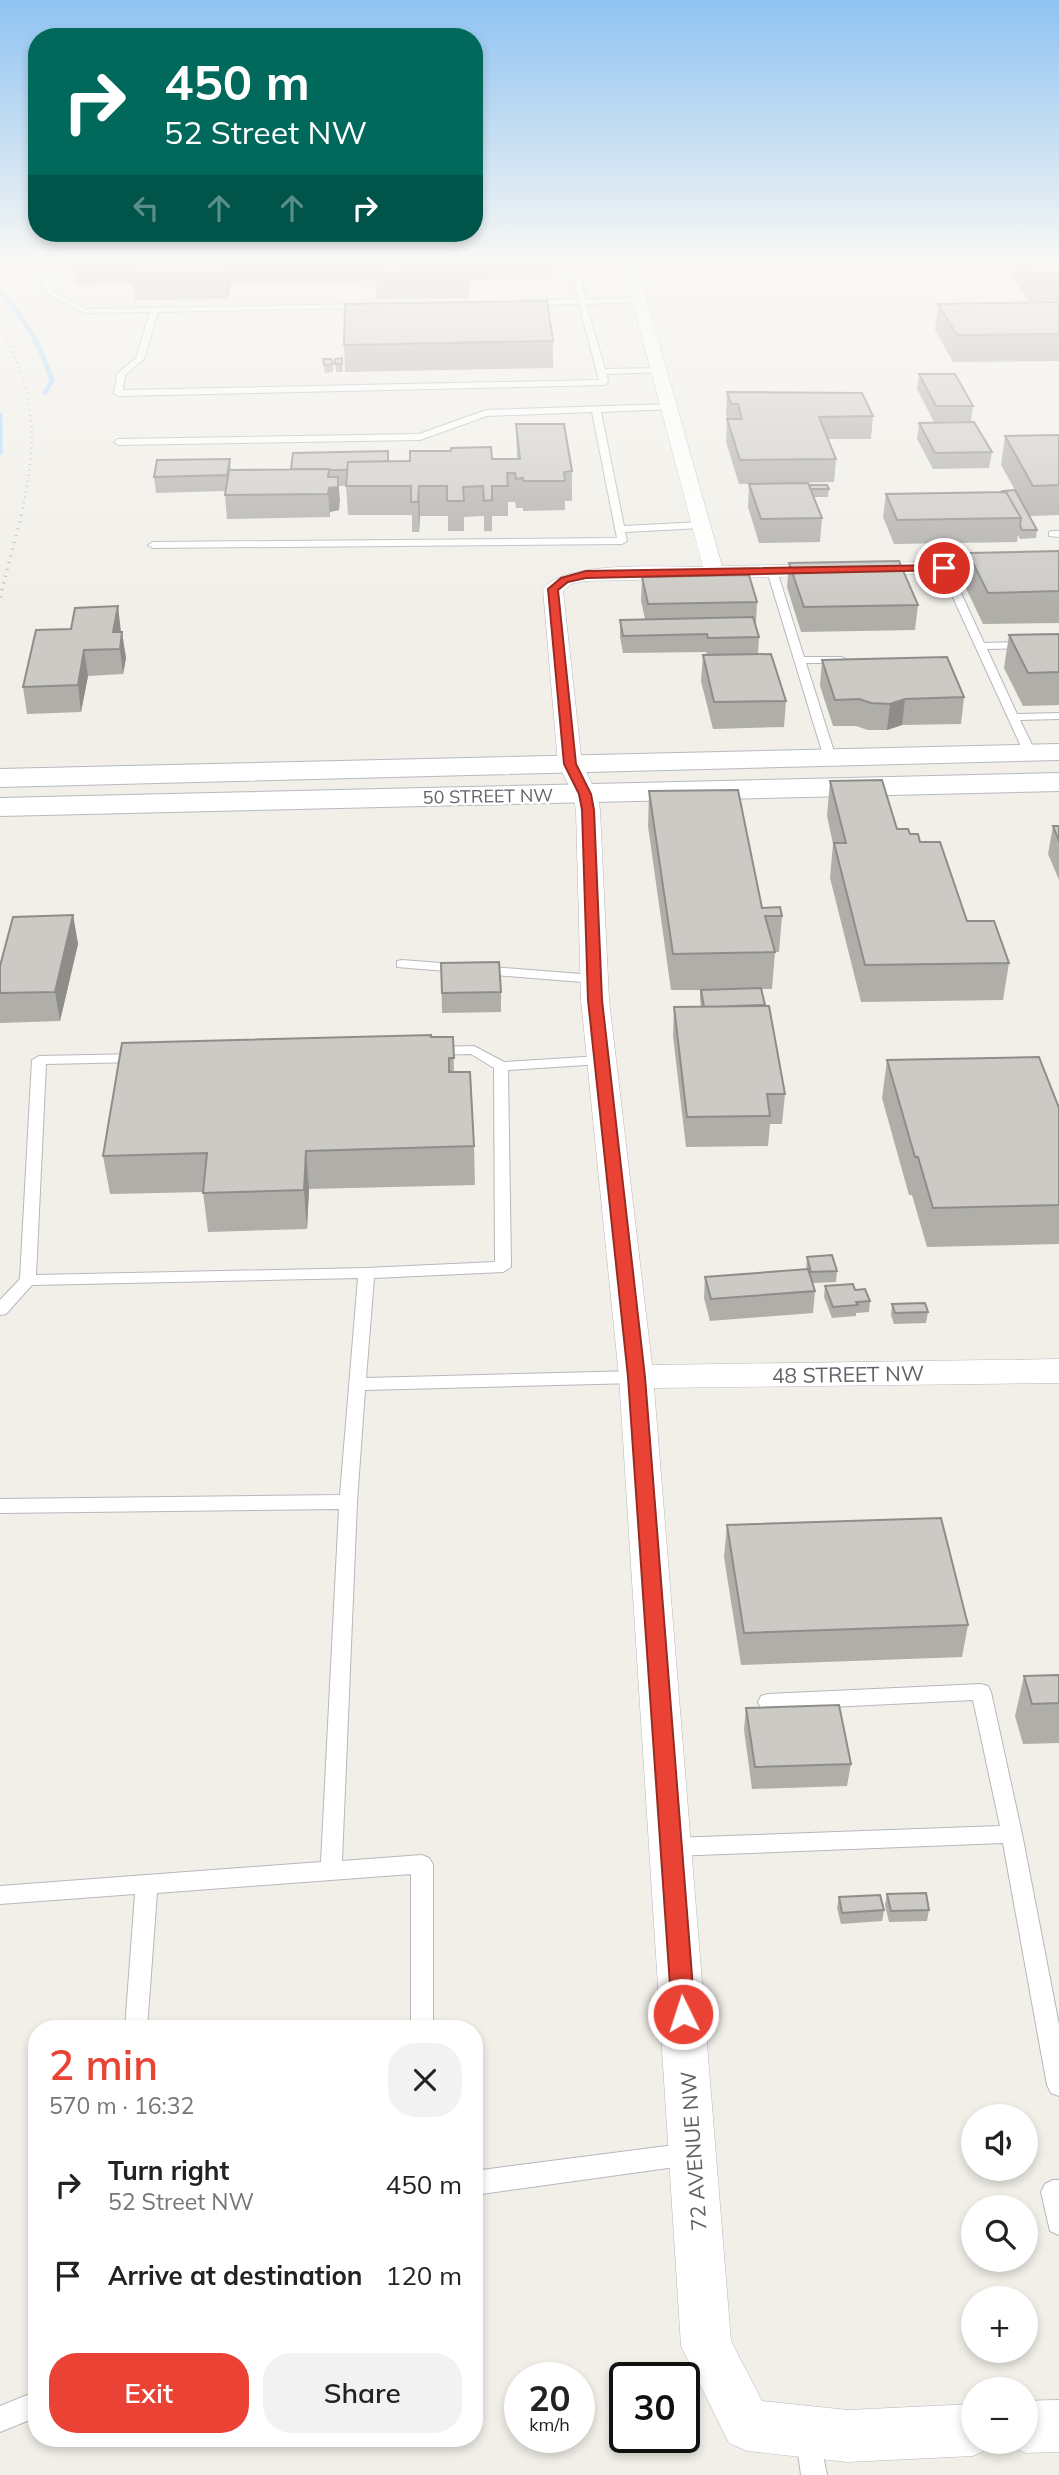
<!DOCTYPE html>
<html lang="en">
<head>
<meta charset="utf-8">
<style>
	:root { --surface:#fff; --page:#f2f2f2; --text:#222; --muted:#767676; --accent:#ea4335 }
	body { margin:0; font-family:Mulish,sans-serif; background:var(--page); color:var(--text); height:100vh; display:flex; flex-direction:column; font-size:26px; white-space:nowrap }
	* { box-sizing:border-box; margin:0 }
	p { font-size:23px; color:var(--muted) }
	.icon { flex:none; width:38px; height:38px; fill:none; stroke:currentColor; stroke-width:2; stroke-linecap:round; stroke-linejoin:round }
	.map { position:relative; flex:1; overflow:hidden }
	.sheet { position:absolute; left:28px; top:2020px; width:455px; height:427px; display:flex; flex-direction:column; background:var(--surface); border-radius:28px; box-shadow:0 4px 10px #0003 }
	.sheet>* { flex:none }
	.hud { position:absolute; left:28px; top:28px; width:455px; height:214px; border-radius:28px; box-shadow:0 4px 10px #0003; background:#00695c; color:#fff; overflow:hidden }
	.tools { position:absolute; left:961px; top:2104px; display:grid; gap:14px }
	.tools a { display:grid; place-items:center; width:77px; height:77px; border-radius:50%; background:var(--surface); box-shadow:0 4px 10px #0003; font-size:35px }
	.speed { position:absolute; left:504px; top:2362px; display:flex; gap:14px; font-size:35px; font-weight:700; text-align:center }
	.speed>* { display:grid; place-content:center; width:91px; height:91px; border-radius:50%; background:var(--surface); box-shadow:0 4px 10px #0003; line-height:1 }
	.speed small { font-size:18px; font-weight:400 }
	.speed .limit { border:4px solid #111; border-radius:10px; background:#fff; color:#111 }
	.pin { position:absolute; display:grid; place-items:center; width:60px; height:60px; color:#fff; margin:-30px; border:4px solid #fff; border-radius:50%; box-shadow:0 2px 7px #0007 }
	.me { position:absolute; width:77px; margin:-38px; rotate:356deg; stroke-linejoin:round; filter:drop-shadow(0 0 5px #0008) }
	.turn { display:flex; align-items:center; gap:24px; height:147px; padding:0 21px; font-size:32px }
	.turn .icon { width:91px; height:91px; stroke-width:2.5 }
	.turn b { display:block; font-size:49px; line-height:60px }
	.lanes { display:flex; align-items:center; height:66px; padding:0 21px; background:#0003; justify-content:center; gap:35px; direction:ltr }
	.lanes .off { opacity:.35 }
	.round { display:grid; place-items:center; flex:none; width:74px; height:74px; border-radius:28px; background:var(--page) }
	.overview { display:flex; align-items:center; justify-content:space-between; height:119px; padding:0 21px }
	h1 { font-size:42px; font-weight:600; line-height:52px; color:var(--accent) }
	.action { display:flex; gap:14px; margin-top:auto; padding:14px 21px }
	.action a { flex:1; height:80px; border-radius:28px; background:var(--accent); color:#fff; font-size:28px; font-weight:600; line-height:80px; text-align:center }
	.action a+a { background:var(--page); color:var(--text) }
	ul { padding:0; list-style:none }
	li { display:flex; align-items:center; gap:21px; height:91px; padding:0 21px }
	li div { flex:1 }
	li b { display:block; font-size:26px }
	li em { font-style:normal }
	.map>svg:first-child { display:block }
	.lines { fill:none; stroke-linecap:round; stroke-linejoin:round }
	.stream { stroke:#aadaff; stroke-width:5 }
	.service-casing { stroke:#b5b8bc; stroke-width:2 }
	.minor-casing { stroke:#b5b8bc; stroke-width:1 }
	.secondary-casing { stroke:#b6babf; stroke-width:2 }
	.service { fill:#fff; fill-rule:evenodd }
	.minor { fill:#fff; fill-rule:evenodd }
	.secondary { fill:#fff; fill-rule:evenodd }
	.rail-far1 { stroke:#b6b7b8; stroke-width:2.5; stroke-dasharray:1 4.5; stroke-linecap:butt }
	.rail { stroke:#b6b7b8; stroke-width:3.5; stroke-dasharray:1 6; stroke-linecap:butt }
	.wall { fill:#afaea9 }
	.shaded-wall { fill:#8f8d8a }
	.building { fill:#cccac5; stroke:#8f8d8a; stroke-width:2 }
	.route { fill:#ea4335; stroke:#982c22; stroke-width:2 }
	.labels { text-anchor:middle; dominant-baseline:central; stroke-width:5; stroke-linejoin:round; paint-order:stroke }
	.far-street-label { font-size:18px; fill:#5f6368; stroke:#fff }
	.street-label { font-size:21px; fill:#5f6368; stroke:#fff }
</style>
</head>
<body>
<div class="map">
<svg width="1059" height="2475" viewBox="0 0 1059 2475">
	<rect width="100%" height="100%" fill="#f1efe8"/>
	<g class="lines">
		<path class="stream" d="M0,291c23,25 42,57 52,90l-7,11
			M0,415v37"/>
		<defs>
			<path id="service" d="M50,262h8l-10,26 37,21 279,-5 4,2 -4,2 -206,4 -14,47 -19,16 -2,15 476,-10 -20,-76 -53,1 -4,-2 4,-2 52,-2 -7,-37h8l6,37 54,-1 4,2 -4,2 -53,2 19,65 54,-1 4,2 -4,2 -52,2 1,8 -4,3 -486,11 -4,-3 3,-19 19,-16 14,-46 -66,1 -44,-24z
				M669,404l3,1v4l-71,3 23,114 77,-4 5,3 -5,3 -76,4 2,9 -5,3 -469,4 -5,-3 5,-3 464,-4 -25,-126 -105,4 -67,24 -302,5 -4,-3 4,-3 301,-5 67,-24z
				M1052,531h7v6l-10,-1v-4z
				M940,565l9,2 35,76 75,-2v6l-72,2 30,65 42,-1v6l-39,1 16,33 -2,2h-8l-2,-2 -85,-186z
				M768,569l9,2 27,86h38l5,3 -5,3h-36l30,95 -2,2 -4,1 -6,-3 -57,-187z
				M402,960l192,15 7,4 -7,4 -197,-16v-6z
				M474,1046l30,16 97,-6 7,4 -7,4 -93,6 3,197 -8,5 -129,6 -8,100 270,-7 6,2 2,4 -2,4 -6,2 -271,7 -8,112 -15,359 80,-6 7,3 4,6v164h-22v-154l-254,19 -10,135h-22l10,-134 -135,10v-18l321,-24 18,-353 -339,4v-14l340,-4 18,-217 -326,7 -26,29 -6,1v-15l20,-21 12,-219 7,-4 100,-2 7,4 -7,4 -93,2 -10,211 330,-7 129,-6 -1,-194 -23,-14 -37,1 -7,-4 7,-4z
				M981,1684l7,2 3,6 31,142 37,191v71l-8,-3 -4,-8 -44,-242 -331,13 -7,-3 -4,-6 4,-6 7,-3 328,-12 -27,-126 -205,10 -7,-2 -3,-6 3,-6 7,-2z
				M690,2143l8,3 4,8 -4,8 -8,3 -216,30v-24z
				M1053,2180h6v55l-9,-4 -9,-39 4,-8z
				M37,2391v26l-37,15v-26z
				M809,2426l9,4 9,45h-26l-5,-36 4,-9z"/>
			<path id="minor" d="M622,262h14l86,304 337,-7v12l-473,10 -15,3 -8,7 19,173 15,30 3,16 9,190 43,365 407,-6v24l-405,5 77,953 31,60 86,9 125,-6v37h21l-3,7 -18,8 -125,6 -101,-11 -18,-8 -48,-97 -62,-969 -38,-377 -5,-190 -3,-16 -15,-30 -15,-175c21,-29 123,-22 160,-22z
				M1059,2400v52l-33,1 -18,-8 -2,-4h20v-40z"/>
			<path id="secondary" d="M1059,744v16l-1059,27v-18z
				M1059,773v18l-1059,25v-18z"/>
		</defs>
		<use href="#service" class="service-casing"/>
		<use href="#minor" class="minor-casing"/>
		<use href="#secondary" class="secondary-casing"/>
		<use href="#service" class="service"/>
		<use href="#minor" class="minor"/>
		<use href="#secondary" class="secondary"/>
		<path class="rail-far1" d="M0,327c36,64 38,113 22,184"/>
		<path class="rail" d="M0,597l23,-88"/>
	</g>
	<path class="wall" d="M73,262h477v16l-81,2v18l-92,1 -1,-18 -145,2 -3,16 -93,1 -2,-16 -57,1z
		M1016,262h43v38l-30,1 -16,-22z
		M1059,302v59l-106,1 -18,-32 3,-26z
		M553,341v27l-208,4 -1,-27z
		M342,358l1,14h-7l-1,-13z
		M323,359l10,5v8l-8,1z
		M919,374l54,32 -2,15 -37,1 -17,-33z
		M727,392l146,24 -2,23h-43l8,20 -2,23 -95,2 -13,-42 1,-23 -1,-5z
		M919,423l73,29 -3,16 -56,1 -16,-30z
		M516,424l56,47v30h-7v9l-42,1v-3h-7l-1,-6h-7v14h-16v15h-8v-15l-20,1v14h-16v-15h-28l-1,16h-7v-17h-64l-2,-29h-7v24l-9,2v5l-103,2 -2,-24v-4l-69,2 -2,-16 76,-18 1,11 60,-1 97,-18 1,10 128,-2z
		M1059,435v80l-30,1 8,14 -1,8 -16,1 -2,-4 -1,7 -123,2 -11,-27 3,-23 118,-2 11,-2 -14,-25 4,-29z
		M749,484l60,1 20,4 -1,8h-14l8,21 -2,24 -61,1 -11,-36z
		M1059,551v72l-76,1 -19,-40 4,-31z
		M789,563l129,42 -3,25 -114,2 -14,-45z
		M642,577l115,25 -1,23 3,12 -1,17 28,47 -2,26 -71,2 -12,-48 2,-26h4l-1,-3 -83,1 -3,-16v-17l25,-1 -4,-18z
		M71,629l50,3 5,26 -3,16 -35,2 -7,36 -54,2 -4,-27z
		M1059,634v71l-36,1 -19,-38 5,-33z
		M822,660l142,37 -3,27 -59,1 -15,5h-19l-12,-4h-23l-13,-40z
		M830,781l67,48 13,5 10,8 47,79 42,42 -6,37 -142,2 -31,-124 3,-34 -6,-28z
		M649,791l113,117 20,8 -3,36h-4l-3,37h-11l24,105 -3,30h-12l-2,22 -82,1 -13,-111 1,-29h27l-1,-7v-10h-29l-23,-164z
		M1053,826h6v54l-11,-26z
		M73,915l5,29 -18,77 -60,2v-57z
		M441,963l60,29v20l-59,1z
		M431,1037h22l1,35 20,74 1,39 -166,4 -2,40 -99,3 -5,-40 -93,2 -7,-38z
		M887,1060l172,48v136l-132,3 -15,-52h-3l-27,-97z
		M807,1257l30,14 -1,11 -23,1 2,8 -2,22 -103,8 -6,-23 1,-21 101,-7z
		M825,1286l30,4 15,11 -1,11 -13,1v3l-24,2 -8,-21z
		M892,1304l36,8 -2,11 -32,1 -3,-9z
		M727,1525l241,100 -6,32 -221,8 -17,-108z
		M1059,1675v68l-36,1 -8,-28 9,-40z
		M746,1708l105,56 -4,22 -95,3 -8,-59z
		M887,1894l42,16 -2,11 -38,1 -4,-17z
		M839,1897l45,13 -2,11 -41,3 -4,-16z"/>
	<path class="shaded-wall" d="M228,262h2l1,21 -3,16 -2,-25z
		M329,469l1,19 8,-11 2,23 -1,10 -9,2v5l-2,-23z
		M419,486l1,30 -1,16 -1,-30z
		M118,606l3,26h-8z
		M122,632l4,26 -3,16 -3,-25z
		M84,650l4,26 -7,36 -3,-27z
		M905,699l-3,26 -15,5 3,-26z
		M73,915l5,29 -18,77 -5,-29z
		M306,1151l3,38 -2,40 -3,-39z"/>
	<path class="building" d="M136,262h92l-2,12 -94,1z
		M376,262h92l1,10 -93,1z
		M1023,262h36v13h-27z
		M547,301l6,40 -209,4 1,-41z
		M1059,302v32l-102,1 -19,-31z
		M342,358v6h-7v-5z
		M323,359h8l2,5 -9,1z
		M919,374h36l18,32h-37z
		M727,392l135,1 11,23 -54,1 17,42 -96,1 -13,-41h15l-4,-15h-7z
		M974,422l18,30 -57,1 -16,-30z
		M516,424h48l8,47 -8,1 1,9h-42v-3l-7,1 -1,-6h-8l1,13h-16v14l-8,1 -1,-15 -20,1 1,14h-17v-15h-28l-1,16h-7v-16h-65l2,-24 62,-1v-10h41v-3l40,-1 1,12h28z
		M1059,435v50l-26,1 -28,-50z
		M388,451v10l-40,1 -1,8h-18v-1h-38l2,-16z
		M230,459l-3,16 -73,2 3,-17z
		M329,469l-1,8h10v10l-9,1 -1,6 -103,1 4,-25z
		M808,483l14,35 -61,1 -12,-35z
		M809,485h18l2,4h-18z
		M1015,490l22,40h-15l-2,-4 1,-8 -15,-26 -2,-1z
		M1006,492l15,26 -124,2 -11,-26z
		M1059,551v40l-71,2 -20,-40z
		M899,561l19,44 -114,2 -15,-44z
		M749,575l8,27 -109,2 -6,-27z
		M118,606l-5,26h9l-2,17 -36,1 -6,35 -55,2 13,-57 35,-1 4,-21z
		M753,617l6,20 -51,1 -1,-4 -84,2 -3,-16z
		M1059,634v38l-31,1 -19,-38z
		M771,654l15,47 -72,1 -11,-47z
		M947,657l17,40 -59,2 -15,5 -19,-1 -12,-4 -24,1 -13,-40z
		M882,780l15,49h11l2,5h8l2,8h20l27,79h27l15,42 -144,2 -31,-122h12l-16,-62z
		M738,790l24,118 18,-1 2,9h-17l10,36 -102,2 -24,-163z
		M1053,826h6v15z
		M73,915l-18,77 -55,1v-27l13,-49z
		M499,962l2,30 -59,1 -1,-30z
		M761,988l4,17 -61,2 -3,-17z
		M769,1006l16,88h-18l3,22 -83,1 -13,-110z
		M431,1035v2h22l1,21h-5v14h21l4,74 -168,5 -2,39 -101,3 4,-40 -104,3 19,-113z
		M1039,1057l20,51v97l-126,3 -15,-51h-3l-28,-97z
		M832,1255l5,16 -26,1 -4,-15z
		M808,1269l7,22 -104,8 -6,-22z
		M853,1284l2,6 10,-1 5,12 -14,1 2,3 -25,2 -8,-21z
		M925,1303l3,9 -33,1 -3,-9z
		M941,1518l27,107 -224,8 -17,-108z
		M1059,1675v28l-27,1 -8,-28z
		M839,1705l12,59 -96,3 -9,-59z
		M926,1893l3,17 -38,1 -4,-17z
		M880,1895l4,15 -42,3 -3,-16z"/>
	<linearGradient id="sky" x2="0" y2="1"><stop stop-color="#8fc3f1"/><stop offset="0.43" stop-color="#f9f8f5"/><stop offset="1" stop-color="#f9f8f5" stop-opacity="0"/></linearGradient>
	<rect width="1059" height="609" fill="url(#sky)"/>
	<path class="route" d="M944,565l6,3 -2,2 -362,8 -18,4 -10,8 18,174 15,30 3,16 8,190 43,377 50,637 -4,8 -8,3 -8,-3 -3,-8 -44,-637 -40,-377 -6,-190 -3,-16 -15,-30 -16,-175 13,-11 25,-7z"/>
	<g class="labels">
		<g class="far-street-label">
			<text transform="translate(488 796) rotate(-1)">50 STREET NW</text>
		</g>
		<g class="street-label">
			<text transform="translate(848 1374) rotate(-1)">48 STREET NW</text>
			<text transform="translate(693 2151) rotate(-94)">72 AVENUE NW</text>
		</g>
	</g>
</svg>
<div class="tools">
<a><svg class="icon" aria-label="sound" viewBox="0 0 24 24"><path d="M4 9h4l5-4v14l-5-4H4zM17 9q2 3 0 6"/></svg></a>
<a><svg class="icon" aria-label="search" viewBox="0 0 24 24"><circle cx="10" cy="10" r="6"/><path d="M15 15l6 6"/></svg></a>
<a>+</a>
<a>−</a>
</div>
<div class="speed"><div>20<small>km/h</small></div><div class="limit">30</div></div>
<div class="pin" style="left:944px;top:568px;background:#d93025"><svg class="icon" aria-label="arrive" viewBox="0 0 24 24"><path d="M6 21V4h12l-3 4 3 4H6"/></svg></div>
<svg class="me" style="left:683px;top:2014px" viewBox="-20 -20 40 40"><circle r="17" fill="#ea4335" stroke="#fff" stroke-width="3"/><path d="M0-11L8 9 0 5-8 9z" fill="#fff"/></svg>
<div class="hud">
<div class="turn"><svg class="icon" aria-label="right" viewBox="0 0 24 24"><path d="M7 20v-9h11M14 6l5 5-5 5"/></svg><div><b>450 m</b>52 Street NW</div></div>
<div class="lanes"><svg class="icon off" aria-label="left" viewBox="0 0 24 24"><path d="M17 20v-9H6M10 6l-5 5 5 5"/></svg><svg class="icon off" aria-label="ahead" viewBox="0 0 24 24"><path d="M12 20V5M6 11l6-6 6 6"/></svg><svg class="icon off" aria-label="ahead" viewBox="0 0 24 24"><path d="M12 20V5M6 11l6-6 6 6"/></svg><svg class="icon" aria-label="right" viewBox="0 0 24 24"><path d="M7 20v-9h11M14 6l5 5-5 5"/></svg></div>
</div>
<section class="sheet">
<div class="overview"><div><h1>2 min</h1><p>570 m · 16:32</p></div><a class="round"><svg class="icon" aria-label="close" viewBox="0 0 24 24"><path d="M6 6l12 12M18 6L6 18"/></svg></a></div>
<ul>
<li><svg class="icon" aria-label="right" viewBox="0 0 24 24"><path d="M7 20v-9h11M14 6l5 5-5 5"/></svg><div><b>Turn right</b><p>52 Street NW</p></div><em>450 m</em></li>
<li><svg class="icon" aria-label="arrive" viewBox="0 0 24 24"><path d="M6 21V4h12l-3 4 3 4H6"/></svg><div><b>Arrive at destination</b></div><em>120 m</em></li>
</ul>
<div class="action"><a>Exit</a><a>Share</a></div>
</section>
</div>
</body>
</html>
